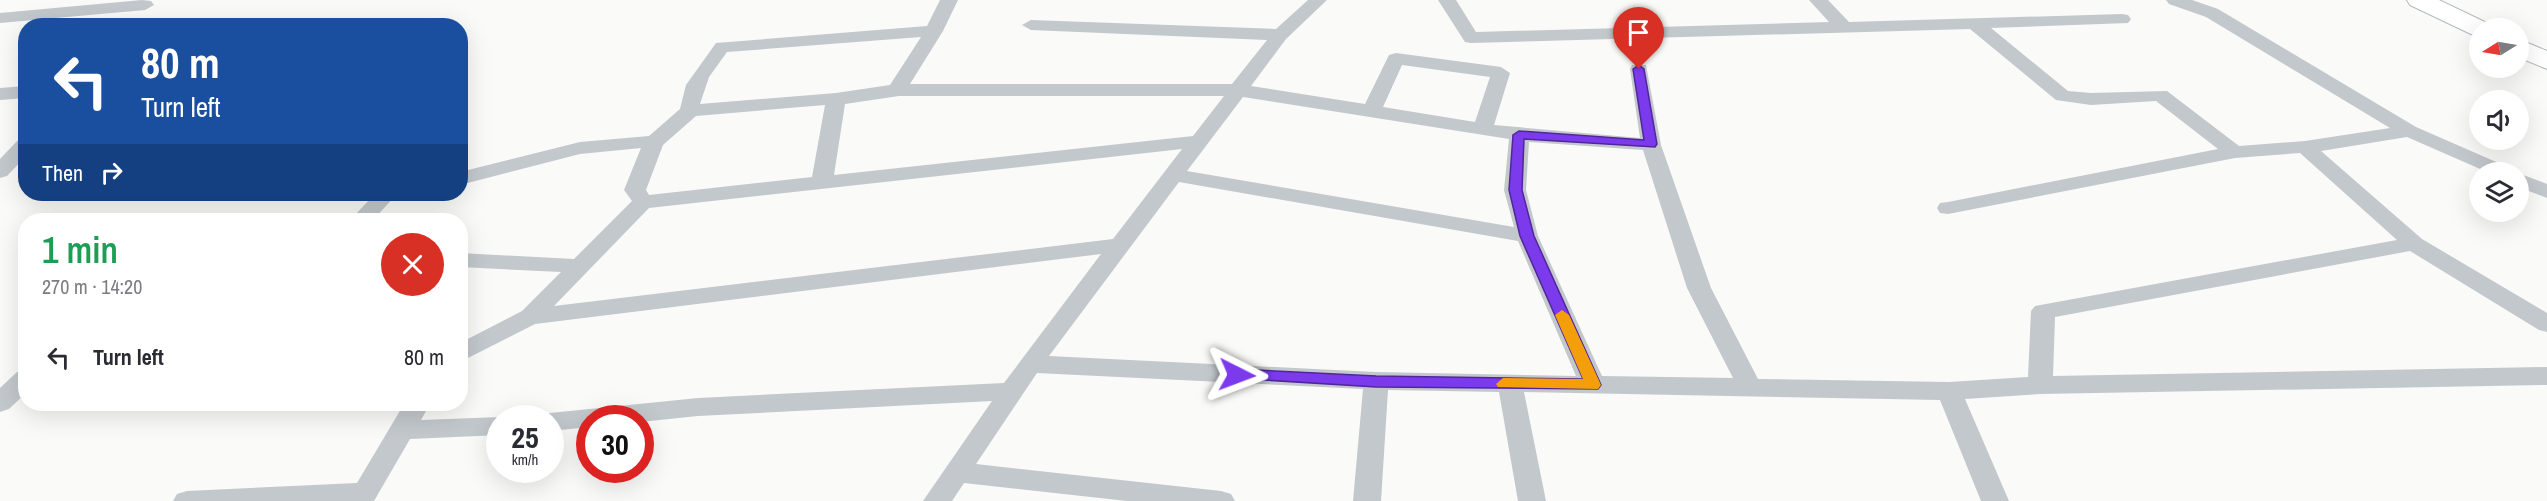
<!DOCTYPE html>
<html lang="en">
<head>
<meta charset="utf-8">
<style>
	:root { --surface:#fff; --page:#f7f7f7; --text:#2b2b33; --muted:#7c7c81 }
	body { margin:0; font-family:"Archivo Narrow",sans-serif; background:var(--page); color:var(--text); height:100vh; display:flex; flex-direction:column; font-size:22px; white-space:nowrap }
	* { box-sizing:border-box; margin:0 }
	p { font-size:20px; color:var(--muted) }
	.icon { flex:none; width:33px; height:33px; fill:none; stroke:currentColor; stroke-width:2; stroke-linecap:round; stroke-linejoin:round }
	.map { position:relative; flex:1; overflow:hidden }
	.details { position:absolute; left:18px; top:213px; width:450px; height:198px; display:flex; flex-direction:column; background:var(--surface); border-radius:24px; box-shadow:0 6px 24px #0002 }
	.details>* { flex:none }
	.guide { position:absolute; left:18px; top:18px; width:450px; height:183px; border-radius:24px; box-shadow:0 6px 24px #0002; background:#1a4fa0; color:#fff; overflow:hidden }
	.needle { width:39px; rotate:259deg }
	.fabs { position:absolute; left:2469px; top:18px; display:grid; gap:12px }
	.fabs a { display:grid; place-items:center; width:60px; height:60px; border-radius:50%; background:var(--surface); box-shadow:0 6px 24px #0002; font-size:30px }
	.speed { position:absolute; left:486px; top:405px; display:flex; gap:12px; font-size:30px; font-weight:700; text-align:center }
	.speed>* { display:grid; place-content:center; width:78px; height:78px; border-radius:50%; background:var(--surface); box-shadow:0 6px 24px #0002; line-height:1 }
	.speed small { font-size:15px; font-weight:400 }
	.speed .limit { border:9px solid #d22; background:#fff; color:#111 }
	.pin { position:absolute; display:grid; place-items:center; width:51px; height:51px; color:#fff; margin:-62px -26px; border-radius:50% 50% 50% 0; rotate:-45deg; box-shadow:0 0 6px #0007 }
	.pin .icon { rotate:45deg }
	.me { position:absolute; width:66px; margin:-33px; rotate:93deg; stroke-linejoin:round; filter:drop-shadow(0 0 4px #0008) }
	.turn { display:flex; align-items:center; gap:21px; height:126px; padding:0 24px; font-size:27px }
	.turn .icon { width:78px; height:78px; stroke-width:2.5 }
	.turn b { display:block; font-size:42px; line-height:51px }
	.then { display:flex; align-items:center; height:57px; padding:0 24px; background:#0003; gap:12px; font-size:22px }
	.round { display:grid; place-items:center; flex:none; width:63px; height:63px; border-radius:32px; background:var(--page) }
	.headline { display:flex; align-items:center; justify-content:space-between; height:102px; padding:0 24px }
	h1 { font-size:36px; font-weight:600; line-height:45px; color:#1e9e55 }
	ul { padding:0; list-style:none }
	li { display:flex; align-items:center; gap:18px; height:84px; padding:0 24px }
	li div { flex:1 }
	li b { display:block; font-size:22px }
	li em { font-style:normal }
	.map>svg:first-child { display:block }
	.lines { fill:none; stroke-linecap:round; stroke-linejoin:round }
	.secondary-casing { stroke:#b3babf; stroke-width:2 }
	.street { fill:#c3c8cc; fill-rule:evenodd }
	.secondary { fill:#fff; fill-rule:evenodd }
	.route { fill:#7c3aed; stroke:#51269a; stroke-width:1.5 }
	.slow { fill:#f59e0b }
</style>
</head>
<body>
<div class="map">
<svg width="2547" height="501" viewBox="0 0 2547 501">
	<rect width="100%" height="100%" fill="#fafaf8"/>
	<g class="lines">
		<defs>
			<path id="secondary" d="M2407,0h32l50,24 3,4h-12v8l-9,-2 -61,-29z
				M2518,39l29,12v18l-29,-12z"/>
		</defs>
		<use href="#secondary" class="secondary-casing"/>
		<path class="street" d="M142,0l9,1 3,4 -9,5 -145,13v-10z
			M940,0h18l-15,31 -33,53h322l35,-44 -236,-10 -9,-5 9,-5 245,9 32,-29h19l-41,39 -35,47 114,18 24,-49 7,-2 105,14 9,6 -16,52 146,13 -10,-69 2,-4h14l15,80 50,143 47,91 191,3 79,-5 3,-66 4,-5 362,-66 -97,-87 -65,5 -287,56 -8,-1 -3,-5 3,-5 8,-1 270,-53 -62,-48 -65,4 -35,-5 -86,-71 -499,14 -6,-1 -27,-42h18l20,32 353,-10 -20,-22h19l21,22 273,-8 6,1 3,4 -3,4 -137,5 77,63 23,2 76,-2 72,55 66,-5 85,-13 -184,-111 -37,-13 -3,-4h26l26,9 198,118 94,41 3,4h-26l-80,-35 -86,14 101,88 125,74v19l-8,-2 -129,-79 -355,66 -2,59 494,-9v18l-507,9 -75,5 44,102h-28l-41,-101 -416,-8 22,109h-28l-19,-109 -111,-2 -7,111h-28l10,-112 -326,-16 -61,91 245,27 10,3 4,7h-108l-163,-18 -12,18h-29l69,-100 -294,15 -58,6v-4h-50v9l-40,4v-13h-11l11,-5 148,-15 306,-15 97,-129 -566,70 -75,38v-19l62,-32 39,-39 -101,-5v-14l114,6 58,-58 -8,-11 17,-42 -61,6 -120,31v-13l120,-30 69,-6 31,-27 6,-24 30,-42 211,-17zM921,37l-31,48 -54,8 -136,11 9,-27 18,-25zM1402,65l88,12 -15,45 -92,-15zM899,96h325l-31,40 -359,39 11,-71zM1243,97l266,42 -5,51 10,37 -327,-56zM825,105l-13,72 -163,18 -3,-5 17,-45 33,-29zM1529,142l114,8 44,138 46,90 -131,-2 -64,-140 -12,-46zM1182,149l-69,90 -559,67 95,-98zM1179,182l339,59 58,135 -200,-4 -327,-16z
			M26,86v12l-26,2v-12z
			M26,137v19l-19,20 -7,2v-19l19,-20z
			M2518,173l29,11v14l-29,-11z
			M375,194h22l-24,26h-23z
			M26,369v24l-17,16 -9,3v-24l17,-16z
			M404,404h26l-9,16 79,-3 6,1h-6v17l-90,4 -36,62h-201l4,-7 10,-3 170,-8z"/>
		<use href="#secondary" class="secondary"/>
	</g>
	<path class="route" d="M1639,65l5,4 13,75 -2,3 -131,-8 -2,51 12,46 67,149 -3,4 -222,-2 -144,-9 -2,-3 2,-4 5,-2 139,7 207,3 -63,-143 -11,-46 4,-55 6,-4 125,9 -11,-71z"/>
	<path class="slow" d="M1562,310l7,5 32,70 -3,4 -100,-2 -2,-3 7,-6 80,1 -28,-64z"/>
</svg>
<div class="fabs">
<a><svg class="needle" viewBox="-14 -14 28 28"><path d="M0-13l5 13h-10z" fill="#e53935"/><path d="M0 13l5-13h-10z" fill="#7c7c81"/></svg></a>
<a><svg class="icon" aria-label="sound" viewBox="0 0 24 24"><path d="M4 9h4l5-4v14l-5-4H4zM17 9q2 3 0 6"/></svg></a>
<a><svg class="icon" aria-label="layers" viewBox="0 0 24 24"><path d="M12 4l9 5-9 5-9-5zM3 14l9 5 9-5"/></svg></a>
</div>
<div class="speed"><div>25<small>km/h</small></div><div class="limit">30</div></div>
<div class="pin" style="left:1639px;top:69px;background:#d93025"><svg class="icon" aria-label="arrive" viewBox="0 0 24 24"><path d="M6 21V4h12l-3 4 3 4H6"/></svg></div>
<svg class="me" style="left:1237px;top:375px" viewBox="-20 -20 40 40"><path d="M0-17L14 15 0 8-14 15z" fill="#7c3aed" stroke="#fff" stroke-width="4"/></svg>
<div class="guide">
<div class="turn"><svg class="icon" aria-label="left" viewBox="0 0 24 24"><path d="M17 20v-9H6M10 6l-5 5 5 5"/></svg><div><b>80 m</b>Turn left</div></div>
<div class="then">Then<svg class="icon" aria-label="right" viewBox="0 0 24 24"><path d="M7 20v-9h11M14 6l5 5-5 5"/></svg></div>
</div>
<section class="details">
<div class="headline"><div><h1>1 min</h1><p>270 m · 14:20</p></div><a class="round" style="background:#d93025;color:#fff"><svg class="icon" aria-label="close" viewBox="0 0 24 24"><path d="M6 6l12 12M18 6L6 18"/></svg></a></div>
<ul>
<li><svg class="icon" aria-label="left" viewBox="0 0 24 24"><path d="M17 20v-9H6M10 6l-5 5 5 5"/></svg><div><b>Turn left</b></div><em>80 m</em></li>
</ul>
</section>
</div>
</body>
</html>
